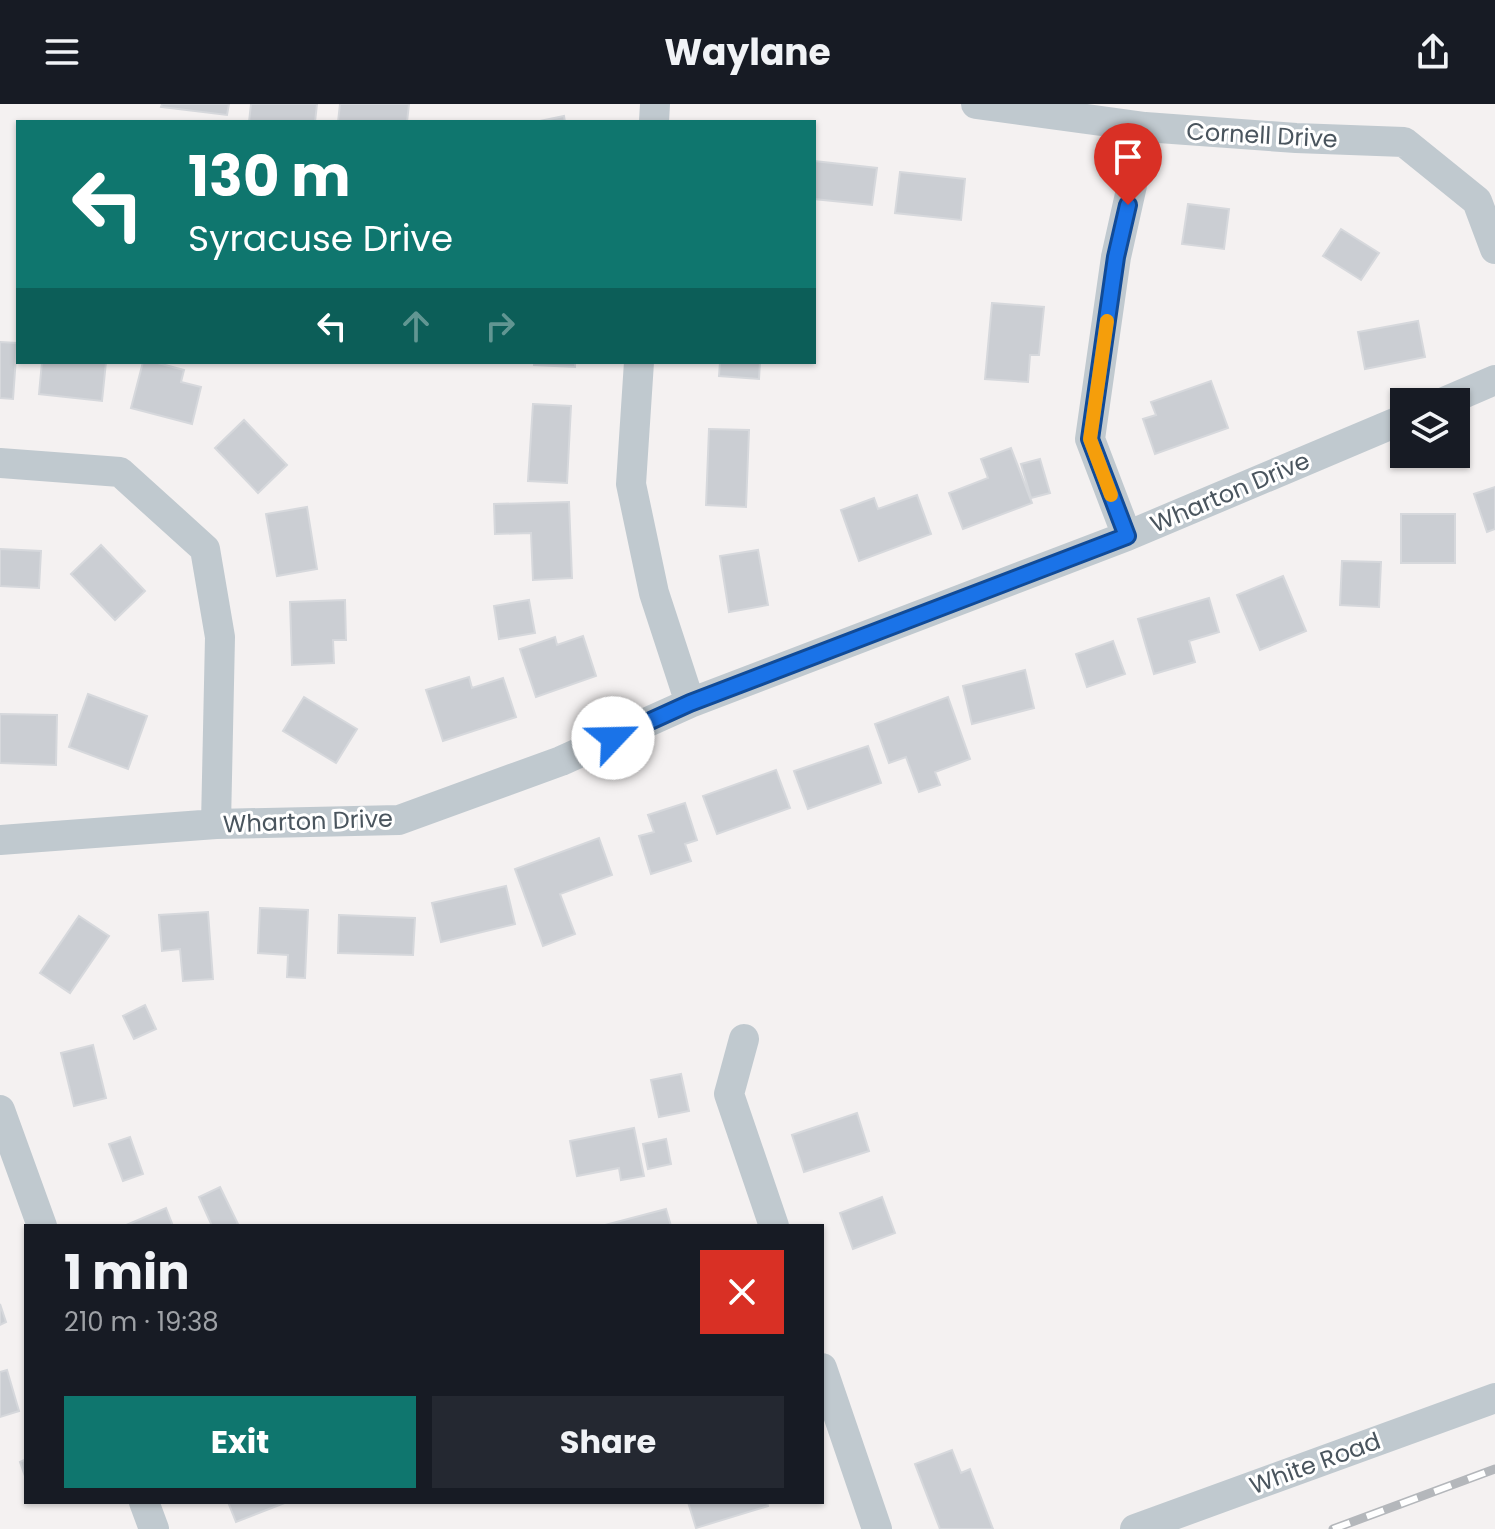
<!DOCTYPE html>
<html lang="en">
<head>
<meta charset="utf-8">
<style>
	:root { --surface:#171b24; --page:#242831; --text:#f1f3f6; --muted:#9ea1a6; --accent:#0f766e }
	body { margin:0; font-family:Poppins,sans-serif; background:var(--page); color:var(--text); height:100vh; display:flex; flex-direction:column; font-size:30px; white-space:nowrap }
	* { box-sizing:border-box; margin:0 }
	p { font-size:26px; color:var(--muted) }
	.icon { flex:none; width:44px; height:44px; fill:none; stroke:currentColor; stroke-width:2; stroke-linecap:round; stroke-linejoin:round }
	.map { position:relative; flex:1; overflow:hidden }
	.sheet { position:absolute; left:24px; top:1120px; width:800px; height:280px; display:flex; flex-direction:column; background:var(--surface); border-radius:0px; box-shadow:0 2px 6px #0004 }
	.sheet>* { flex:none }
	.top-card { position:absolute; left:16px; top:16px; width:800px; height:244px; border-radius:0px; box-shadow:0 2px 6px #0004; background:#0f766e; color:#fff; overflow:hidden }
	.buttons { position:absolute; left:1390px; top:284px; display:grid; gap:16px }
	.buttons a { display:grid; place-items:center; width:80px; height:80px; border-radius:0px; background:var(--surface); box-shadow:0 2px 6px #0004; font-size:40px }
	.pin { position:absolute; display:grid; place-items:center; width:68px; height:68px; color:#fff; margin:-82px -34px; border-radius:50% 50% 50% 0; rotate:-45deg; box-shadow:0 0 8px #0007 }
	.pin .icon { rotate:45deg }
	.me { position:absolute; width:88px; margin:-44px; rotate:66deg; stroke-linejoin:round; filter:drop-shadow(0 0 6px #0008) }
	.turn { display:flex; align-items:center; gap:28px; height:168px; padding:0 40px; font-size:36px }
	.turn .icon { width:104px; height:104px; stroke-width:2.5 }
	.turn b { display:block; font-size:56px; line-height:68px }
	.lanes { display:flex; align-items:center; height:76px; padding:0 40px; background:#0003; justify-content:center; gap:40px; direction:ltr }
	.lanes .off { opacity:.35 }
	.round { display:grid; place-items:center; flex:none; width:84px; height:84px; border-radius:0px; background:var(--page) }
	.overview { display:flex; align-items:center; justify-content:space-between; height:136px; padding:0 40px }
	h1 { font-size:48px; font-weight:700; line-height:60px }
	.button { display:flex; gap:16px; margin-top:auto; padding:16px 40px }
	.button a { flex:1; height:92px; border-radius:0px; background:var(--accent); color:#fff; font-size:32px; font-weight:700; line-height:92px; text-align:center }
	.button a+a { background:var(--page); color:var(--text) }
	header { display:flex; justify-content:space-between; align-items:center; height:104px; padding:0 40px; background:var(--surface); font-size:36px; font-weight:700 }
	.map>svg:first-child { display:block }
	.building { fill:#cbced3; stroke:#d6d8dc; stroke-width:2 }
	.lines { fill:none; stroke-linecap:round; stroke-linejoin:round }
	.minor { stroke:#c0c9cf; stroke-width:30 }
	.rail-casing { stroke:#b4b7bb; stroke-width:9 }
	.rail { stroke:#fff; stroke-width:6; stroke-dasharray:18; stroke-linecap:butt }
	.route-casing { stroke:#114b97; stroke-width:20 }
	.route { stroke:#1a73e8; stroke-width:14 }
	.slow { stroke:#f59e0b; stroke-width:14 }
	.labels { text-anchor:middle; dominant-baseline:central; stroke-width:6; stroke-linejoin:round; paint-order:stroke }
	.street-label { font-size:24px; fill:#4a555e; stroke:#fff }
</style>
</head>
<body>
<header><svg class="icon" aria-label="menu" viewBox="0 0 24 24"><path d="M4 6h16M4 12h16M4 18h16"/></svg>Waylane<svg class="icon" aria-label="share" viewBox="0 0 24 24"><path d="M12 15V3M7 8l5-5 5 5M5 13v7h14v-7"/></svg></header>
<div class="map">
<svg width="1495" height="1425" viewBox="0 0 1495 1425">
	<rect width="100%" height="100%" fill="#f4f1f1"/>
	<path class="building" d="M162,0h67l-2,11 -66,-8z
		M251,0h66l-2,18h-66z
		M340,0h69l-2,18h-69z
		M564,12l1,6h-30z
		M814,57l63,7 -5,37 -58,-6z
		M900,68l65,7 -4,41 -66,-7z
		M1188,100l41,5 -5,40 -42,-5z
		M1341,125l38,24 -18,27 -38,-24z
		M992,199l52,4 -5,48h-9l-2,27 -43,-3z
		M1418,217l7,36 -60,12 -7,-37z
		M0,238l17,1 -4,56 -13,-1z
		M42,258h64l-4,39 -63,-7z
		M143,258h11l30,8 -3,12 20,5 -9,37 -61,-16z
		M534,258h41v5l-41,-2z
		M720,258h40l-1,17 -40,-3z
		M1211,277l17,47 -73,26 -12,-35 13,-4 -5,-13z
		M533,300l38,2 -4,77 -39,-2z
		M244,316l43,45 -29,28 -43,-45z
		M709,325l40,1 -3,77 -40,-2z
		M1011,344l21,55 -69,26 -14,-36 39,-15 -7,-19z
		M1040,355l10,34 -19,5 -10,-34z
		M1495,383v42l-8,3 -13,-38z
		M917,391l14,39 -72,27 -18,-51 33,-12 4,11z
		M569,398l3,76 -39,2 -2,-47 -36,1 -1,-30z
		M307,403l10,62 -40,7 -11,-62z
		M1401,410h54v49h-54z
		M101,441l44,46 -30,29 -44,-46z
		M0,445l41,2 -2,37 -39,-2z
		M758,446l10,55 -39,7 -9,-56z
		M1342,457l39,1 -2,45 -39,-2z
		M1283,472l23,55 -46,19 -23,-55z
		M1209,494l10,34 -30,9 6,21 -41,12 -16,-55z
		M345,496l1,40h-13l1,23 -42,2 -2,-63z
		M529,496l6,33 -36,6 -5,-33z
		M583,532l13,40 -60,21 -16,-48 35,-12 2,8z
		M1113,537l12,33 -38,13 -11,-33z
		M1025,566l9,38 -62,16 -9,-38z
		M469,573l3,11 31,-10 13,39 -73,24 -17,-51z
		M88,590l59,22 -19,53 -59,-22z
		M304,593l53,32 -21,34 -53,-32z
		M948,593l22,62 -35,13 5,13 -21,7 -13,-35 -17,6 -14,-39z
		M0,610l57,1 -1,50 -56,-2z
		M868,642l13,37 -73,26 -14,-38z
		M776,666l14,38 -73,26 -14,-38z
		M685,699l12,37 -12,4 6,17 -40,13 -12,-38 15,-4 -6,-17z
		M599,734l13,37 -52,19 15,40 -32,12 -28,-77z
		M506,782l9,38 -74,18 -9,-39z
		M260,804l48,2 -3,68 -18,-1 1,-22 -30,-2z
		M208,808l5,67 -30,2 -3,-32 -18,2 -3,-36z
		M339,811l76,3 -2,37 -75,-2z
		M79,812l30,20 -39,57 -30,-20z
		M145,901l11,24 -22,10 -11,-23z
		M93,941l13,53 -32,8 -13,-53z
		M681,970l8,37 -30,6 -8,-37z
		M857,1009l12,38 -65,21 -12,-37z
		M634,1024l10,48 -23,4 -2,-12 -42,8 -7,-35z
		M130,1033l13,37 -20,7 -14,-37z
		M666,1035l5,25 -23,5 -5,-25z
		M220,1083l18,37 -4,2h-22l-13,-29z
		M882,1093l13,36 -42,16 -13,-36z
		M166,1104l7,18h-49z
		M666,1105l5,17h-66v-1z
		M0,1200l6,18 -6,3z
		M7,1266l12,41 -19,6v-45z
		M952,1346l9,23 9,-4 23,60h-53l-25,-65z
		M26,1355v20l-6,-17z
		M228,1398h59l-51,20z
		M688,1398h79l1,4 -72,22z"/>
	<g class="lines">
		<path class="minor" d="M976,0l169,23 151,11 108,4 73,59 18,48
			M654,18l1,-18
			M639,258l-8,122 23,109 36,110
			M1444,298l51,-22
			M0,359l120,9 85,77 15,88 -4,187
			M1127,432l-37,-97 26,-182 29,-130
			M0,736l216,-16 183,-4 162,-59 129,-58 437,-167 277,-117
			M744,935l-15,55 45,132
			M0,1006l42,116
			M822,1264l55,161
			M144,1398l10,27
			M1135,1425l360,-131"/>
		<defs>
			<path id="rail" d="M1333,1425l162,-60"/>
		</defs>
		<use href="#rail" class="rail-casing"/>
		<use href="#rail" class="rail"/>
	</g>
	<g class="lines">
		<defs>
			<path id="route" d="M613,634l77,-35 437,-167 -37,-97 26,-182 12,-52"/>
		</defs>
		<use href="#route" class="route-casing"/>
		<use href="#route" class="route"/>
		<path class="slow" d="M1107,217l-17,118 21,56"/>
	</g>
	<g class="labels">
		<g class="street-label">
			<text transform="translate(1262 31) rotate(3)">Cornell Drive</text>
			<text transform="translate(1230 388) rotate(-23)">Wharton Drive</text>
			<text transform="translate(308 717) rotate(-2)">Wharton Drive</text>
			<text transform="translate(1315 1359) rotate(-20)">White Road</text>
		</g>
	</g>
</svg>
<div class="buttons">
<a><svg class="icon" aria-label="layers" viewBox="0 0 24 24"><path d="M12 4l9 5-9 5-9-5zM3 14l9 5 9-5"/></svg></a>
</div>
<div class="pin" style="left:1128px;top:101px;background:#d93025"><svg class="icon" aria-label="arrive" viewBox="0 0 24 24"><path d="M6 21V4h12l-3 4 3 4H6"/></svg></div>
<svg class="me" style="left:613px;top:634px" viewBox="-20 -20 40 40"><circle r="19" fill="#fff"/><path d="M0-13L10 11 0 6-10 11z" fill="#1a73e8"/></svg>
<div class="top-card">
<div class="turn"><svg class="icon" aria-label="left" viewBox="0 0 24 24"><path d="M17 20v-9H6M10 6l-5 5 5 5"/></svg><div><b>130 m</b>Syracuse Drive</div></div>
<div class="lanes"><svg class="icon" aria-label="left" viewBox="0 0 24 24"><path d="M17 20v-9H6M10 6l-5 5 5 5"/></svg><svg class="icon off" aria-label="ahead" viewBox="0 0 24 24"><path d="M12 20V5M6 11l6-6 6 6"/></svg><svg class="icon off" aria-label="right" viewBox="0 0 24 24"><path d="M7 20v-9h11M14 6l5 5-5 5"/></svg></div>
</div>
<section class="sheet">
<div class="overview"><div><h1>1 min</h1><p>210 m · 19:38</p></div><a class="round" style="background:#d93025;color:#fff"><svg class="icon" aria-label="close" viewBox="0 0 24 24"><path d="M6 6l12 12M18 6L6 18"/></svg></a></div>
<div class="button"><a>Exit</a><a>Share</a></div>
</section>
</div>
</body>
</html>
